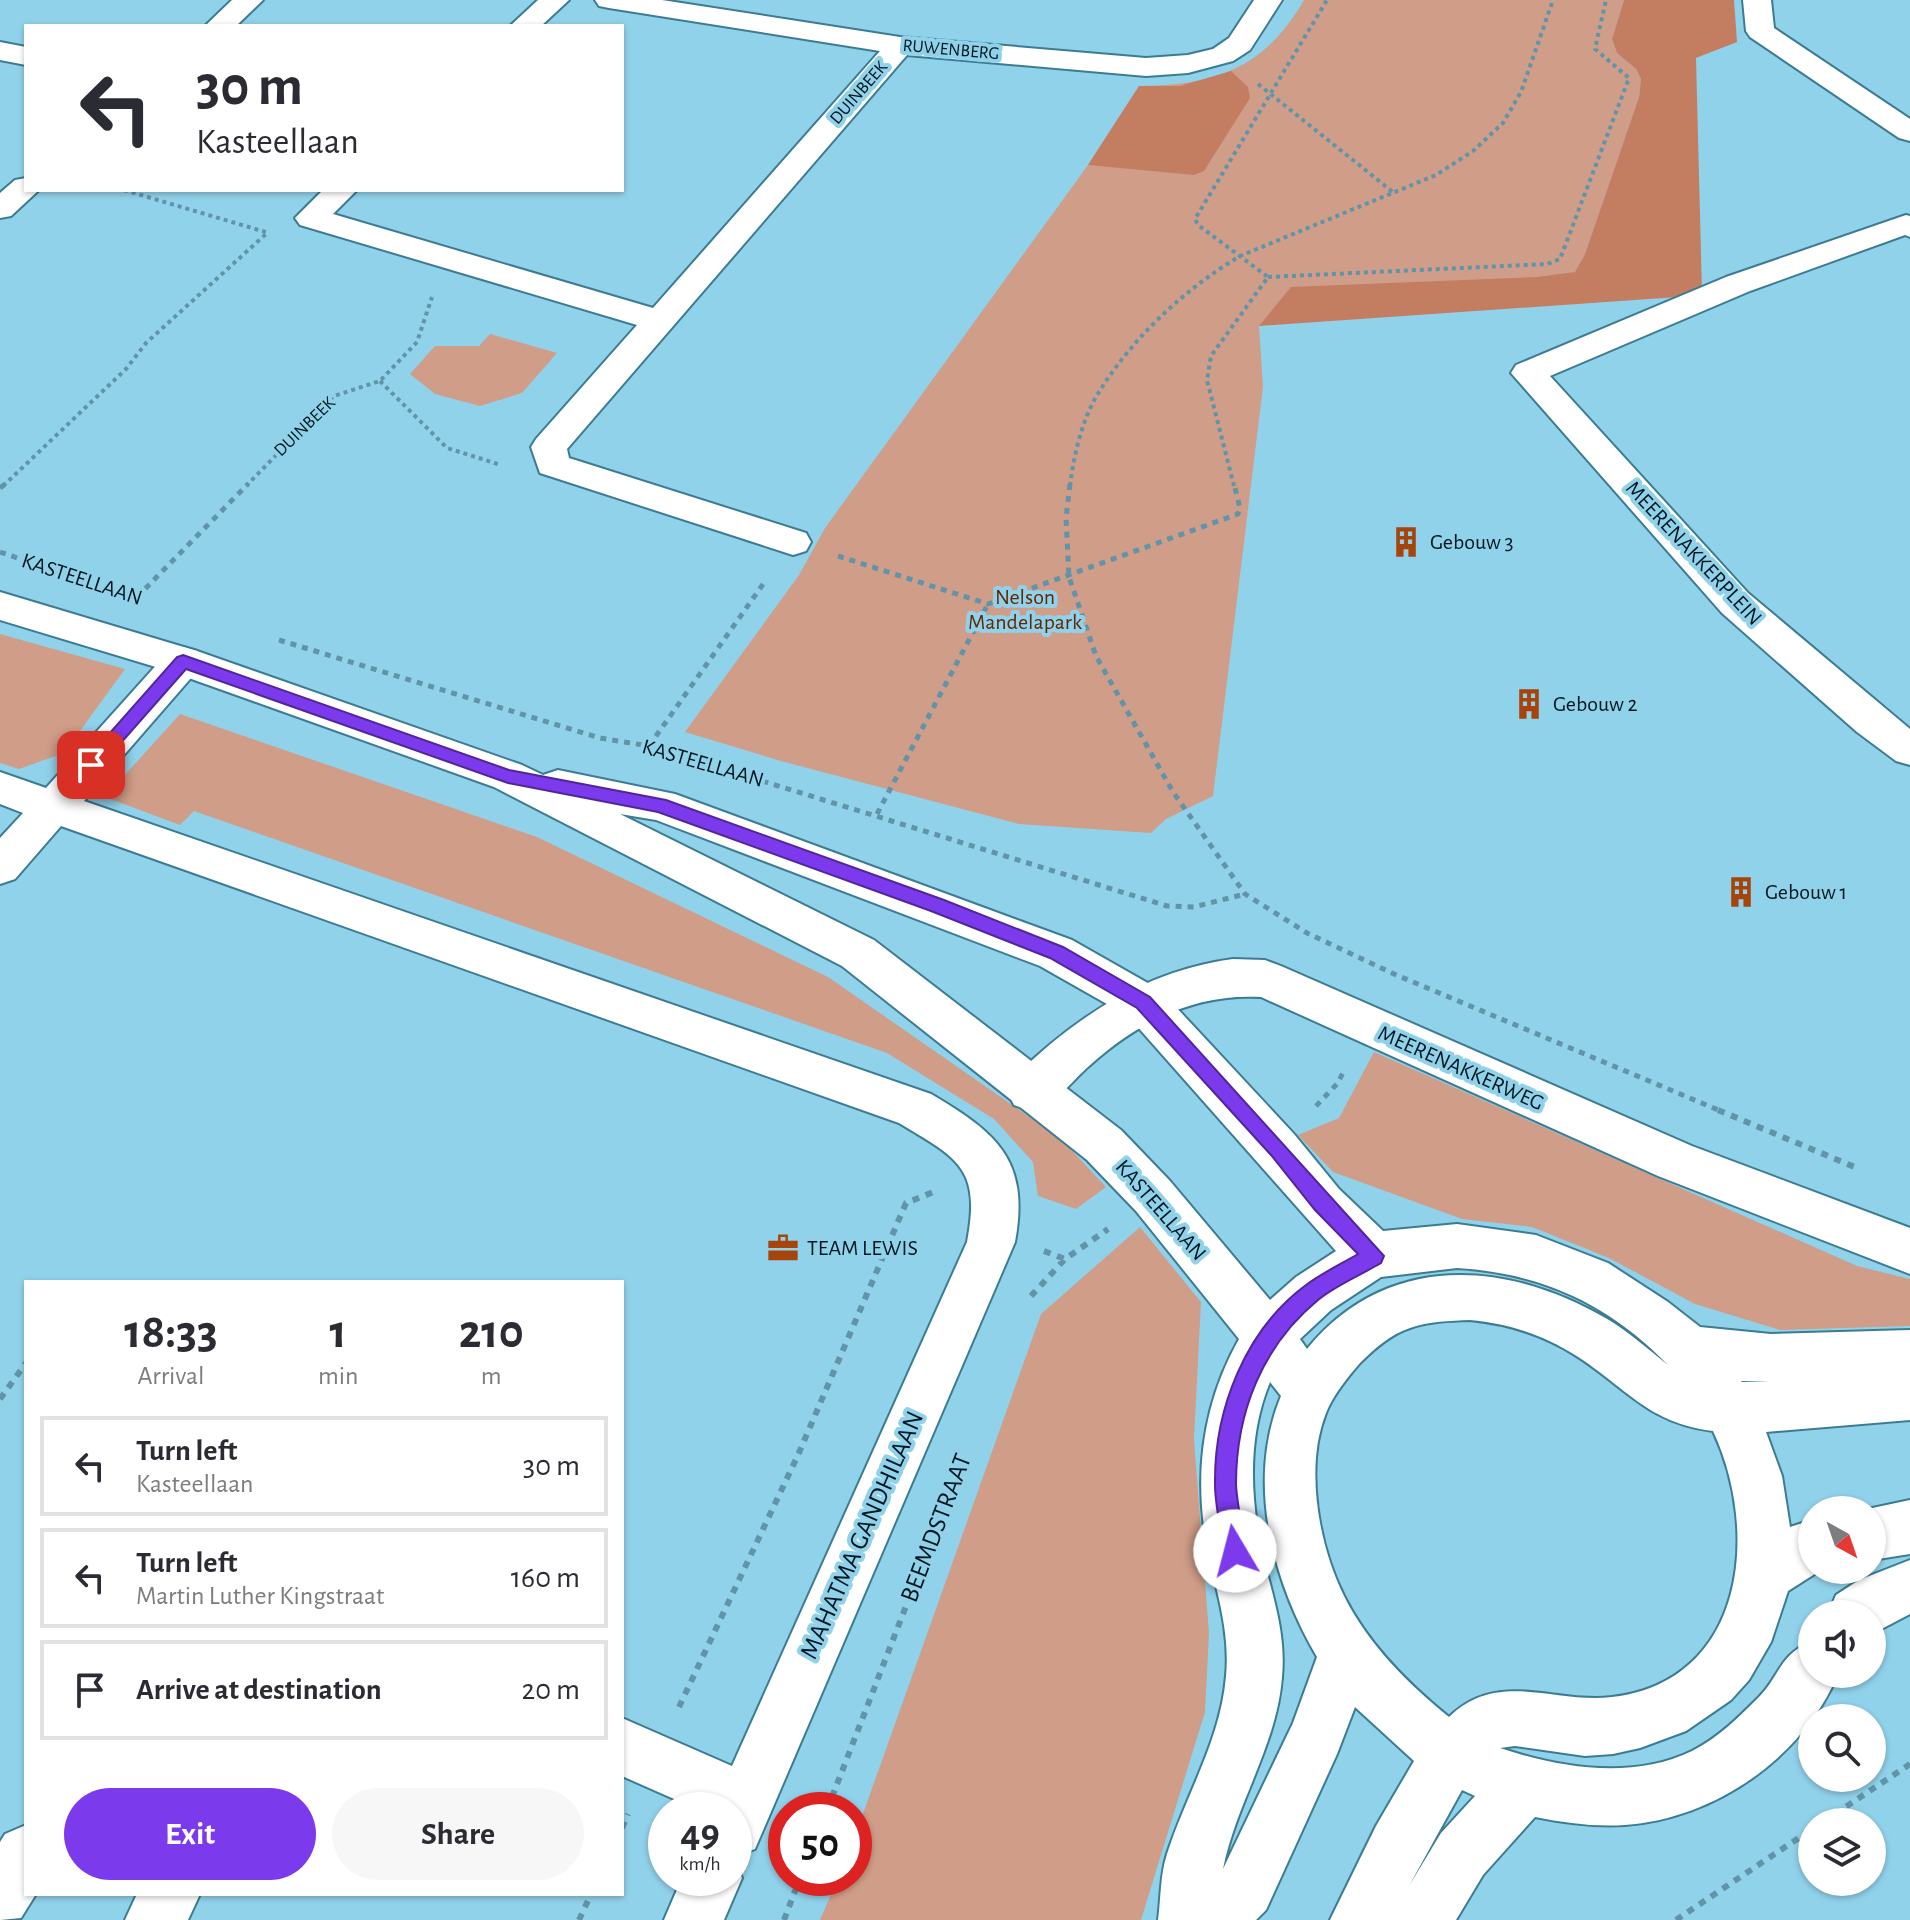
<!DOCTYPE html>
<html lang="en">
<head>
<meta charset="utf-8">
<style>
	:root { --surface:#fff; --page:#f7f7f7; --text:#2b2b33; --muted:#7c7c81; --line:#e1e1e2; --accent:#7c3aed }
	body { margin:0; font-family:"Alegreya Sans",sans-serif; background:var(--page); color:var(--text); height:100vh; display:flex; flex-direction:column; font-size:30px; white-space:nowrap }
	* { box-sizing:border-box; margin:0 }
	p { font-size:26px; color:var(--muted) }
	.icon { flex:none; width:44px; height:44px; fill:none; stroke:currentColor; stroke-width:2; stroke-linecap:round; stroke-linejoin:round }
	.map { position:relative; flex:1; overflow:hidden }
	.details { position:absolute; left:24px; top:1280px; width:600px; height:616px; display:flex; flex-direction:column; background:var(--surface); border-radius:0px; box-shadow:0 2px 6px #0004 }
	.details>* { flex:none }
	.hud { position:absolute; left:24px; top:24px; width:600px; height:168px; border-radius:0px; box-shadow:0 2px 6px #0004; background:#fff; color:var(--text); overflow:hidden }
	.needle { width:52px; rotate:140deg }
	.controls { position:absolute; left:1798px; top:1496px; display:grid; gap:16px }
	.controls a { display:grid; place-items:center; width:88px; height:88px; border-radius:50%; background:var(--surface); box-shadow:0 2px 6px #0004; font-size:40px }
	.speed { position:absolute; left:648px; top:1792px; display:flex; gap:16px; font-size:40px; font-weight:700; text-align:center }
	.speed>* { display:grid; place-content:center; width:104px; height:104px; border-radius:50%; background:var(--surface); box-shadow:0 2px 6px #0004; line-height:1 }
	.speed small { font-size:20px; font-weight:400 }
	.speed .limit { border:12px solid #d22; background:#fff; color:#111 }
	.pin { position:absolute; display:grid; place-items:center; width:68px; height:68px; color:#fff; margin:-34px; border-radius:16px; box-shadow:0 4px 12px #0006 }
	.me { position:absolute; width:88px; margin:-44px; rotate:352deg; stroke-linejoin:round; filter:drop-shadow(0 0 6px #0008) }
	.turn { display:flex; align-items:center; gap:28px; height:168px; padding:0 40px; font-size:36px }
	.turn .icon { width:104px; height:104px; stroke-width:2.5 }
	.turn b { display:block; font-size:56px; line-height:68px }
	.eta { display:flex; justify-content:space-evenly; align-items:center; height:136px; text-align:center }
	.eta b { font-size:48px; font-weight:600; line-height:56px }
	.button { display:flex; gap:16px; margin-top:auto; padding:16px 40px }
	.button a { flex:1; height:92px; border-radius:48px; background:var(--accent); color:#fff; font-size:32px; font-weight:600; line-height:92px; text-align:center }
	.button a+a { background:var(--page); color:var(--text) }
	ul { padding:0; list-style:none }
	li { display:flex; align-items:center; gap:24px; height:100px; margin:0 16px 12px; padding:0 24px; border:4px solid var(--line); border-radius:0px }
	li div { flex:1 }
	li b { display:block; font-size:30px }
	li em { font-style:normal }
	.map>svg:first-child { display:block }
	.green { fill:#d09d88 }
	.forest { fill:#c37e61 }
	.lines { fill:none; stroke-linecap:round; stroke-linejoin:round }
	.minor-casing { stroke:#3b7c93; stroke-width:4 }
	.major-casing { stroke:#3b7c93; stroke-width:4 }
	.path-far2 { stroke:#6194a8; stroke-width:4; stroke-dasharray:4 4; stroke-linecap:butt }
	.path-far1 { stroke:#6194a8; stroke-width:5; stroke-dasharray:6 6; stroke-linecap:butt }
	.path { stroke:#6194a8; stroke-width:6; stroke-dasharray:7 7; stroke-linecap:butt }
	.minor { fill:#fff; fill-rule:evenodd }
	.major { fill:#fff; fill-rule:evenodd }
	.route { fill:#7c3aed; stroke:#51269a; stroke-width:2 }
	.labels { text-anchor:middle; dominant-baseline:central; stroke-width:8; stroke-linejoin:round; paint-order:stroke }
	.far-street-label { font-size:18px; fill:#001720; stroke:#91d2eb }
	.poi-label { font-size:22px; fill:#001720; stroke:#91d2eb; text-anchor:start }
	.street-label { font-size:22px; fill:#001720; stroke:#91d2eb }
	.park-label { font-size:22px; fill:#652603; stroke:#91d2eb }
	.near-street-label { font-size:26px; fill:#001720; stroke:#91d2eb }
</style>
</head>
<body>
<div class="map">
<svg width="1910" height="1920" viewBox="0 0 1910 1920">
	<rect width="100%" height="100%" fill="#91d2eb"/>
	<path class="green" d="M1304,0h320l-12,39 5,14 19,16 5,10 -2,18 -54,157 -10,18 -316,54 4,61 -50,409 -47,23 -15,14 -132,-9 -238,-63 -96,-29 114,-157 26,-47 263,-363 51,-79c76,-1 125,-17 165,-86z
		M490,334l67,19 -35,40 -42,13 -45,-12 -25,-20 25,-28h44z
		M0,634l125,35 -61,84 -45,16 -19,-6z
		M180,714l357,123 291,140 233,162 45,48 -30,22 -38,-13 -5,-34 -39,-43 -107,-66 -693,-242 -14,14 -75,-28z
		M1374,1052l483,214 53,13v47l-130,4 -85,-26 -86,-46 -77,-31 -70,-8 -129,-47 -35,-37 41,-17z
		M1140,1227l61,75 -7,138 15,193 -4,79 -64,208h-321l18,-42h16v-39l187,-525z"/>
	<path class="forest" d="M1624,0h110l3,42 -41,16 6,235 -10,3 -433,30 32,-39 246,-10 38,-5 10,-18 54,-157 2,-18 -5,-10 -19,-16 -5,-14z
		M1231,71l17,16 2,11 -46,73 -10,4 -106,-10 51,-79h41z"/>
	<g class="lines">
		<defs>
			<path id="minor" d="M232,0h31l-27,26h-31z
				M538,0h31l-28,26h-31z
				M595,0h67l238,37 246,21 42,-3 25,-6 16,-11 25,-38h28l-32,50 -17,11 -45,12 -42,3 -239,-21 -340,394 2,9 237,75 5,9 -5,9 -13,4 -253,-82 -9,-26 5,-8 101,-114 -337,-100 -5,-7 28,-28h34l-24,24 320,94 227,-257 -271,-43 -10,-2z
				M1743,0h28l3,28 136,91v22l-11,-3 -149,-101 -4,-6z
				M0,42l26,5v18l-26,-5z
				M26,178v12h13l-28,26 -11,2v-25l15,-13z
				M1906,215l4,1v21l-5,-2 -155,56 -200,85 198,217 162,136v36l-14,-4 -39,-29 -135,-119 -211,-240 5,-8 210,-88z
				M183,647l14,4 5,10 -5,10 -113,130 847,293c66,39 99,66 84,148l-260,607 -21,8v-47h-35l-77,-34v-58l110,48 235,-524c14,-74 -8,-83 -68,-119l-838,-297 -46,53 -15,5v-46l23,-25 -23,-9v-32l46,16 123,-137z
				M1233,959l32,1 16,6 411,180 218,82v46l-252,-98 -397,-179c-67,-4 -123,25 -172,69 -14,12 -30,33 -46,41 -12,5 -18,2 -29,-2l-7,-14 7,-14c63,-61 131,-106 219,-118z
				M26,1825v69h10l-15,24 -21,2v-78l5,-8z
				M734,1859l8,19 -18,42h-60l18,-42h52z
				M137,1894h63l-12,26h-63z"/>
			<path id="major" d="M0,592l197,59 325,114 21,10 15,-5 117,24 397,146 88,50 134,144 45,55 44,42 74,-7 79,11 72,28 60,39 32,25 71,7 139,-4v90l-144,12 16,44 8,51 22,-7v50h9l-33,21 -17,51 -22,38 -18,20 -45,31 -46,17 -27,6 -28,2 -70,-10 -15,2c60,20 132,32 192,3 26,-13 47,-34 67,-54 22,-23 20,-42 53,-56v33h26c-34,82 -123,145 -213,151 -31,2 -60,-2 -90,-8l-52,58 -27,45h-126l46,-94 38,-65 -59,-54 -18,47 -71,156 -10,10h-98c3,-22 2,-45 9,-66 19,-59 54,-115 59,-178 4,-42 -8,-79 -17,-120 -16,-75 -8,-149 30,-217l-103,-128 -49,-51 -245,-194 -348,-179 -325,-116 -169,-51zM620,814l36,6 384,146 88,50 208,235 -40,26 -26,23 -100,-119 -49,-51 -247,-190zM1457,1268c84,5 152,36 211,97 -20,-16 -38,-32 -59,-45 -101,-60 -222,-69 -302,29l-7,-10 31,-29 50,-33zM1470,1320c39,4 72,14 105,35 51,32 72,68 138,76 47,100 33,250 -101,266 -59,7 -114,-28 -163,20 -41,-33 -80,-72 -104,-119 -26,-51 -41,-130 -19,-185 7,-18 21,-35 34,-50 14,-14 31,-29 50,-35 19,-7 40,-7 60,-8zM1741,1381h2l27,1h-28zM1270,1382l11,14c-35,85 -9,184 36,261l-24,66 -70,146c13,-66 54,-124 59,-192 4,-43 -9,-80 -19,-120 -13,-58 -16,-120 7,-175zM1462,1790l13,6 -34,37 -32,53z
				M1910,1500v54l-38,6v-50h-9z
				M1910,1560v54l-38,20v-20h-44l8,-19 23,-15z"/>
		</defs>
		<use href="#minor" class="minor-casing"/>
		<use href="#major" class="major-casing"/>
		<path class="path-far2" d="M1258,84l136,109
			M124,190l145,43
			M1268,277l279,-13 13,-5 69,-181 -34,-29 11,-49
			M380,381l67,67 54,17
			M3,486l123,-117 20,-26 120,-109
			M246,486l88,-90 46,-15 37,-39 15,-45
			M1070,486c4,-32 12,-67 29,-94 34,-55 86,-103 141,-136l196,-81 37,-24 30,-28 18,-31 32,-92
			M1234,486l-27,-106 4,-24 57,-79 -70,-52 -3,-6 132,-219"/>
		<path class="path-far1" d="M1070,484l-4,34 3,59 27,79 77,136 72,102 62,39 87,41 329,138
			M0,488l5,-4
			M0,552l32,11
			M838,556l150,48 250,-90 2,-6 -6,-24
			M137,597l111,-113
			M279,640l321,98 49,8 518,160 27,1 51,-13
			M649,746l117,-166
			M877,814l111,-210
			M1316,1106l21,-22 7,-13"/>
		<path class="path" d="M1718,1110l139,58
			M1044,1251l21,8
			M1031,1296l34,-37 43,-30
			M0,1399l26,-36
			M679,1707l119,-252 108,-252 30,-12
			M827,1810l136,-351
			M1823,1822l87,-58
			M622,1828l6,-14
			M579,1920l12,-26
			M784,1920l16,-42
			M1676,1920l136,-91"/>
		<use href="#minor" class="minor"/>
		<use href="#major" class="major"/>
	</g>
	<path class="route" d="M183,655l326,115 157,30 278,100 119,47 87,50 234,259 -3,7c-20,12 -45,22 -63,37 -56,46 -82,113 -82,184 1,22 7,45 10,67l-3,8 -8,3 -8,-3 -3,-8c-3,-22 -9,-45 -9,-67 -1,-74 30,-154 91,-199 16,-12 35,-21 52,-31l-43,-44 -44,-55 -134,-147 -87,-50 -119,-47 -273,-99 -150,-29 -322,-114 -89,101h-12l-2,-5 2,-4 92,-104z"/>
	<defs>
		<symbol id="building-bare" viewBox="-9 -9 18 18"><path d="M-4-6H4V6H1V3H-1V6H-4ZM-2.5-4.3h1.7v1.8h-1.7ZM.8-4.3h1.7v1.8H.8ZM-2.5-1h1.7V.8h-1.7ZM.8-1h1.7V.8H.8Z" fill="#a7440b" stroke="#91d2eb" stroke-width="2.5" paint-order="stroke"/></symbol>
		<symbol id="office-bare" viewBox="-9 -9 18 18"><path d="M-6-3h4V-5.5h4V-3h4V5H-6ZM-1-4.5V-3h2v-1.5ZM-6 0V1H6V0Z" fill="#a7440b" stroke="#91d2eb" stroke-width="2.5" paint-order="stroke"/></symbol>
	</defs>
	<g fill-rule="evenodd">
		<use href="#building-bare" x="1384" y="520" width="44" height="44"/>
		<use href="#building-bare" x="1507" y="682" width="44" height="44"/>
		<use href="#building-bare" x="1719" y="870" width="44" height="44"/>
		<use href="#office-bare" x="761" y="1226" width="44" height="44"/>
	</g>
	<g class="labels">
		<g class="far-street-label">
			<text transform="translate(951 50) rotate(5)">RUWENBERG</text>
			<text transform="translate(859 93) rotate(-49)">DUINBEEK</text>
			<text transform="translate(305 427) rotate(-44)">DUINBEEK</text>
		</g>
		<g class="poi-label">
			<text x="1430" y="542">Gebouw 3</text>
			<text x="1553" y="704">Gebouw 2</text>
			<text x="1765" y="892">Gebouw 1</text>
			<text x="807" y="1248">TEAM LEWIS</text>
		</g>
		<g class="street-label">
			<text transform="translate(1694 553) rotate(47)">MEERENAKKERPLEIN</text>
			<text transform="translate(82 579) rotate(18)">KASTEELLAAN</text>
			<text transform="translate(703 763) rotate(16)">KASTEELLAAN</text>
			<text transform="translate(1461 1068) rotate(24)">MEERENAKKERWEG</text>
			<text transform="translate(1161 1210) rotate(49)">KASTEELLAAN</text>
		</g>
		<g class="park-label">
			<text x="1025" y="597">Nelson<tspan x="1025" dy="25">Mandelapark</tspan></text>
		</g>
		<g class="near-street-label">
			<text transform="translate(936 1528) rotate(-69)">BEEMDSTRAAT</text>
			<text transform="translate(862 1535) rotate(-66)">MAHATMA GANDHILAAN</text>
		</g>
	</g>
</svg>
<div class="controls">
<a><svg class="needle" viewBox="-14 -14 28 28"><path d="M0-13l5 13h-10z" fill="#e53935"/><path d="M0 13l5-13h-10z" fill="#7c7c81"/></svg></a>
<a><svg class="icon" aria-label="sound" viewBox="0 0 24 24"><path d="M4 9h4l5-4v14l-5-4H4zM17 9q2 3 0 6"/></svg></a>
<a><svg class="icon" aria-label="search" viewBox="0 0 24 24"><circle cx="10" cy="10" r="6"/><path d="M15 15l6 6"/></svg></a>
<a><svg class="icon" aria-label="layers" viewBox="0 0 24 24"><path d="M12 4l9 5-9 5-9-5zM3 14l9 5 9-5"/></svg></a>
</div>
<div class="speed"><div>49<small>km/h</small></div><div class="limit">50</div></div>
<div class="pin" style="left:91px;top:765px;background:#d93025"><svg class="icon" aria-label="arrive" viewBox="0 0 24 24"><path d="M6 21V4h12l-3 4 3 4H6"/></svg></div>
<svg class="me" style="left:1235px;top:1551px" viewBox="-20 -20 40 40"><circle r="19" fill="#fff"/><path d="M0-13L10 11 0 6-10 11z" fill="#7c3aed"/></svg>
<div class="hud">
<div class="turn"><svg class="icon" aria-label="left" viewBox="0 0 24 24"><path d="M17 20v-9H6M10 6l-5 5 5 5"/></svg><div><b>30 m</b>Kasteellaan</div></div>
</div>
<section class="details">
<div class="eta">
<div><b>18:33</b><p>Arrival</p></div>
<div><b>1</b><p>min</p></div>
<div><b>210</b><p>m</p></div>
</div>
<ul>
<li><svg class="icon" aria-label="left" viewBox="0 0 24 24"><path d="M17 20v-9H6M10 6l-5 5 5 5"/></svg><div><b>Turn left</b><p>Kasteellaan</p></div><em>30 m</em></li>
<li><svg class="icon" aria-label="left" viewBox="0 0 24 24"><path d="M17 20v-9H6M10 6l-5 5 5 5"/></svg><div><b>Turn left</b><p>Martin Luther Kingstraat</p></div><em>160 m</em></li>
<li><svg class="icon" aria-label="arrive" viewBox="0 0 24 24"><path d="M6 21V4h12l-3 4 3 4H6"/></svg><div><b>Arrive at destination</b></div><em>20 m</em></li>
</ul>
<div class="button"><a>Exit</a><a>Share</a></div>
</section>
</div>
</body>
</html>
